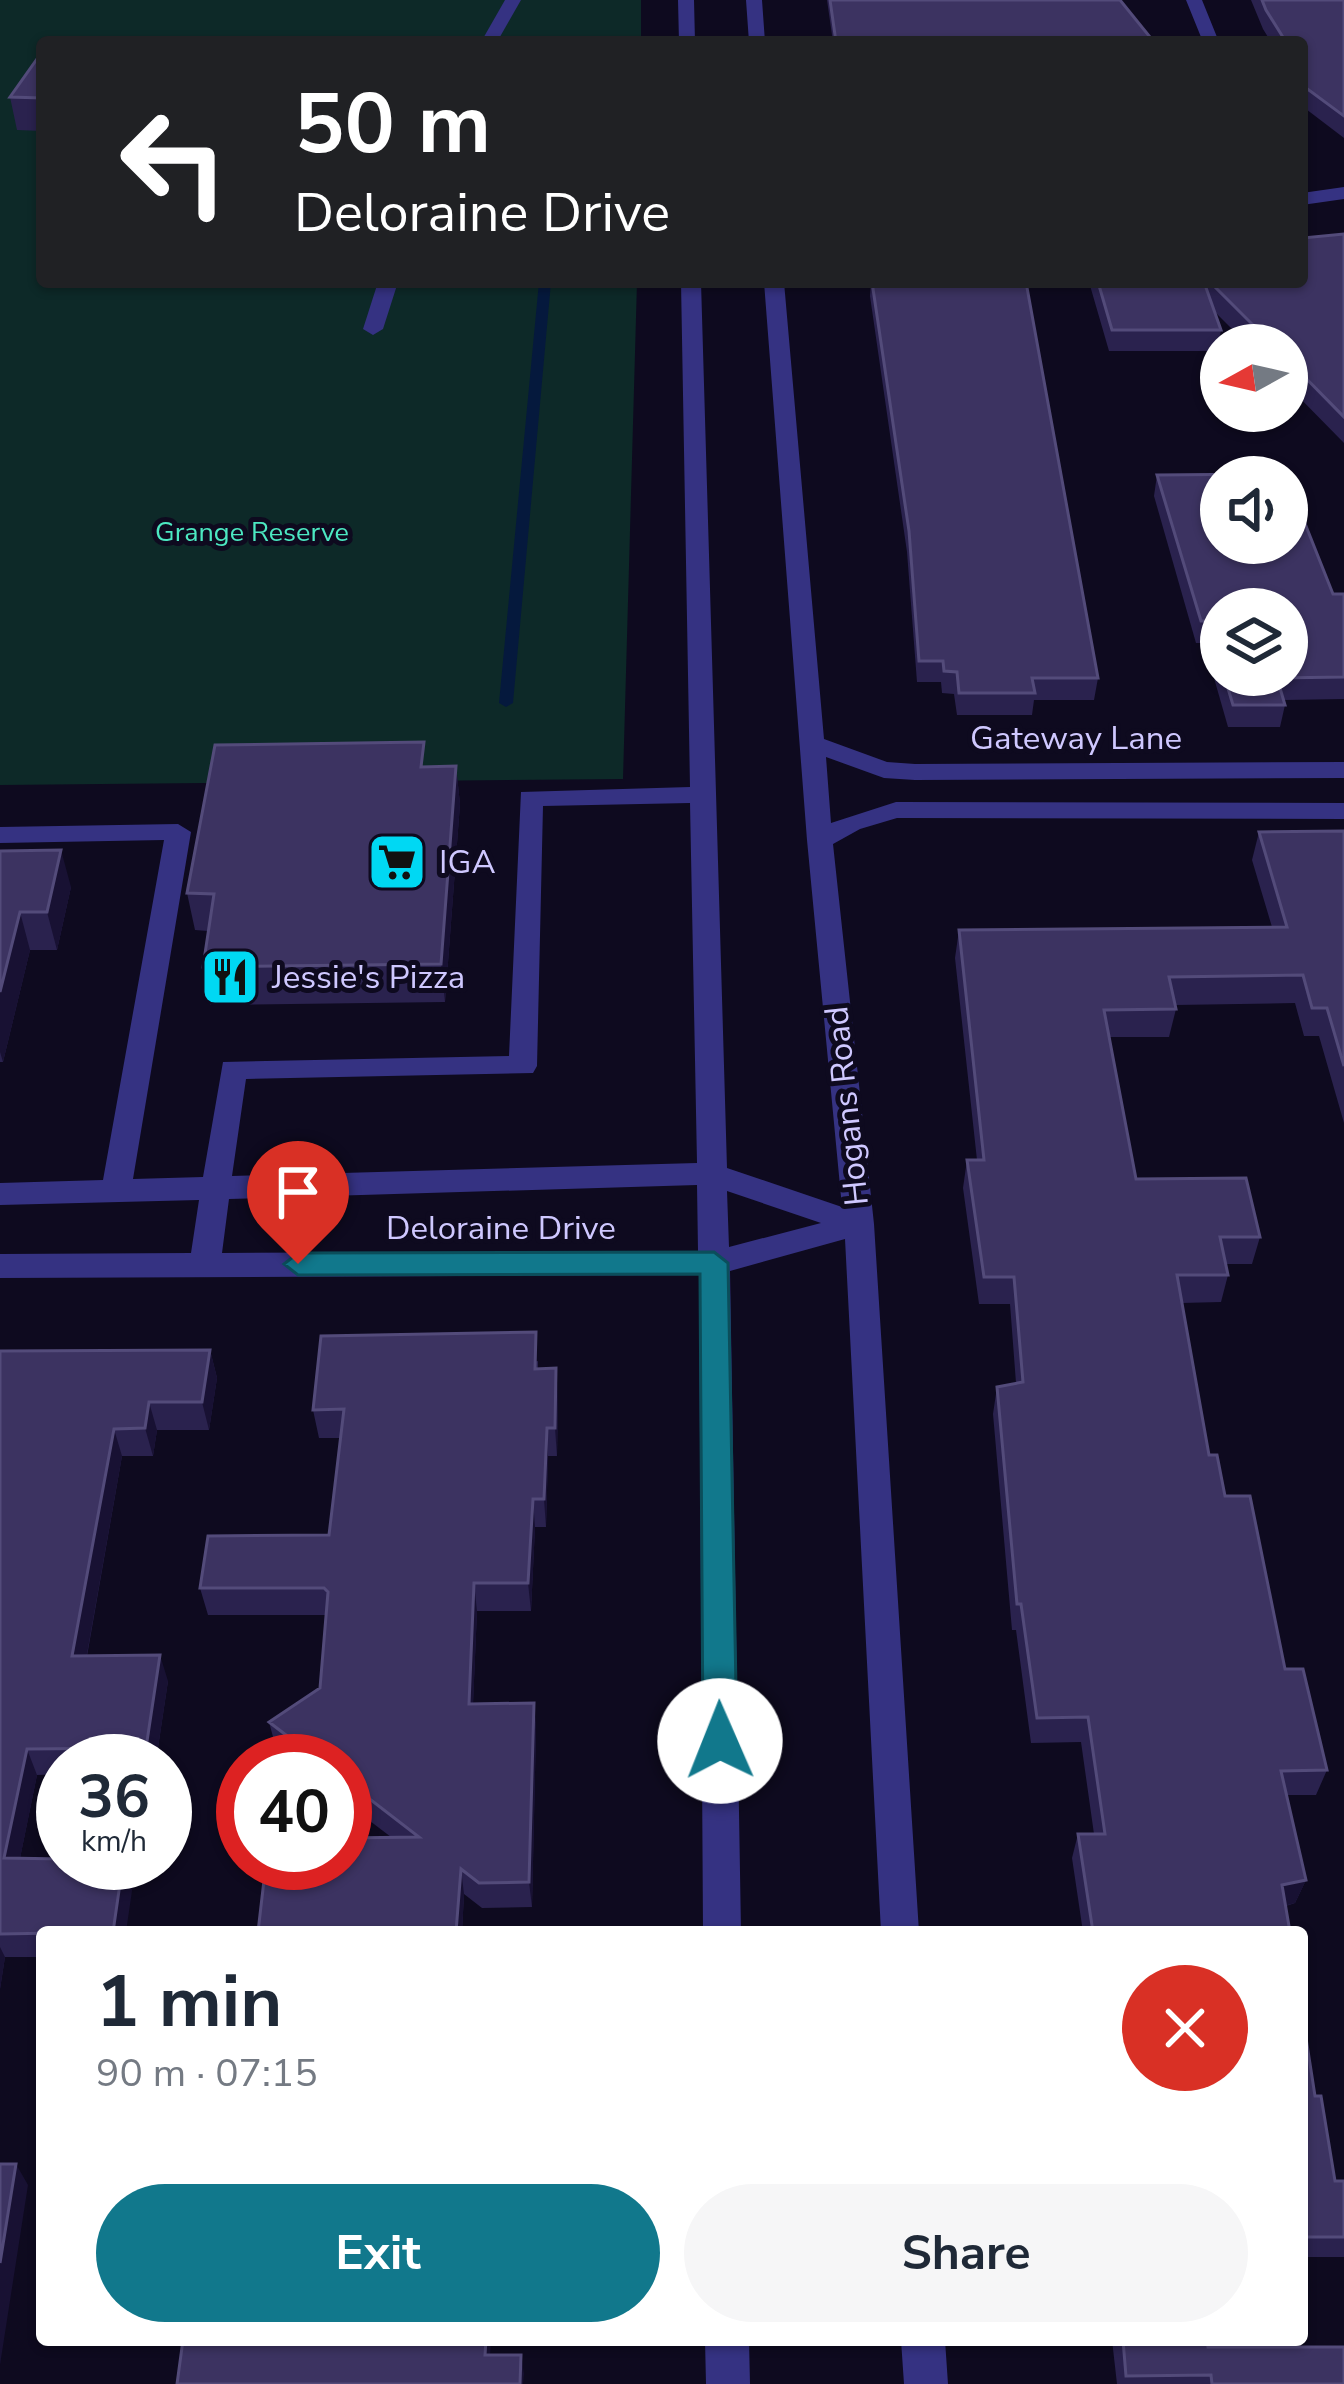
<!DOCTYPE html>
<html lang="en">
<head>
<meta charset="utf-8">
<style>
	:root { --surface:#fff; --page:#f6f6f7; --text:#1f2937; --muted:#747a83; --accent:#11788c }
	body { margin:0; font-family:"Nunito Sans",sans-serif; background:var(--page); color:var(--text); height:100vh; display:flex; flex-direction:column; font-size:45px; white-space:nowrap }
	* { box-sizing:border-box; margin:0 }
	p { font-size:39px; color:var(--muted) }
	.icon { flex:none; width:66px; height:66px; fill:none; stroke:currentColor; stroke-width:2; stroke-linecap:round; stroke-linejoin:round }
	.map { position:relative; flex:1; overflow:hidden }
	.side { position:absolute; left:36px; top:1926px; width:1272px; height:420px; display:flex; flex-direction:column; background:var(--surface); border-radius:12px; box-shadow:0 3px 9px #0004 }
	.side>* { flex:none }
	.guide { position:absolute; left:36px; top:36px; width:1272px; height:252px; border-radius:12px; box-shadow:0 3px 9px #0004; background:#202124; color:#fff; overflow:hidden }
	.needle { width:78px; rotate:262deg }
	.controls { position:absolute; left:1200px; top:324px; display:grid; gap:24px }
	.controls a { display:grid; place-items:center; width:108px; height:108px; border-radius:50%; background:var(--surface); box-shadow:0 3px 9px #0004; font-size:60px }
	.speed { position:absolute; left:36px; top:1734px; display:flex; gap:24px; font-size:60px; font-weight:700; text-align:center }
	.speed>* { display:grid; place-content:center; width:156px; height:156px; border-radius:50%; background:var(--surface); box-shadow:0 3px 9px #0004; line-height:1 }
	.speed small { font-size:30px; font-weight:400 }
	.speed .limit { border:18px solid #d22; background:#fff; color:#111 }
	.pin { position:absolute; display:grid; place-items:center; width:102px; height:102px; color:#fff; margin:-123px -51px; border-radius:50% 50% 50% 0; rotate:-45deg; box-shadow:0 0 12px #0007 }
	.pin .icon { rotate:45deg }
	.me { position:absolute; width:132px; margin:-66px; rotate:359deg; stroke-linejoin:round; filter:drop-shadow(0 0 9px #0008) }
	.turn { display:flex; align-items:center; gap:42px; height:252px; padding:0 60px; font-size:54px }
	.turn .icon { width:156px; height:156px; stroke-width:2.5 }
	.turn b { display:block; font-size:84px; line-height:102px }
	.round { display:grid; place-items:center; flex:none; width:126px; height:126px; border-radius:63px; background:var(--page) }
	.overview { display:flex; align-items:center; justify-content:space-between; height:204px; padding:0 60px }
	h1 { font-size:72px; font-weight:700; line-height:90px }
	.primary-button { display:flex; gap:24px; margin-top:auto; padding:24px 60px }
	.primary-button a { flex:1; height:138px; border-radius:72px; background:var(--accent); color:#fff; font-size:48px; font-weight:700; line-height:138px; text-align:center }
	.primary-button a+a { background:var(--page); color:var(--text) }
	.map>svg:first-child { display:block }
	.green { fill:#0d2928 }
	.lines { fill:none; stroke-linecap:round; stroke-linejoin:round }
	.stream { fill:#05193d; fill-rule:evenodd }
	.minor { fill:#353282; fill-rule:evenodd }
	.wall { fill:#2a224e; fill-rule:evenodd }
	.shaded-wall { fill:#181133 }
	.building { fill:#3c3361; stroke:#534b7a; stroke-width:3 }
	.route { fill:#11788c; stroke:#0b4e5b; stroke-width:3 }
	.labels { text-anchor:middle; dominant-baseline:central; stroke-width:10; stroke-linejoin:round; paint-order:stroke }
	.far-park-label { font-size:27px; fill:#4ce8c2; stroke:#0e0a1f }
	.street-label { font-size:33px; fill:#cfc8ff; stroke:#0e0a1f }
	.poi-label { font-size:33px; fill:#cfc8ff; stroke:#0e0a1f; text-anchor:start }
</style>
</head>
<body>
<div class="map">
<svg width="1344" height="2384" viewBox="0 0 1344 2384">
	<rect width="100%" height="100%" fill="#0e0a1f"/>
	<path class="green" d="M0,0h641v42h-599v240h595l-14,497 -623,6z"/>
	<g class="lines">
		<path class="stream" d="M539,282h12l-38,421 -7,4 -7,-4z"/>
		<path class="minor" d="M505,0h16l-24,42h-16z
			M678,0h16l1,42h-16z
			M746,0h16l3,42h-16z
			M1186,0h16l17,42h-16z
			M1344,187v12l-42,6v-12z
			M378,282h20l-15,47 -10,6 -10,-6z
			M681,282h20l26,886 115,39 -35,-367 -43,-558h20l40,457 63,23 28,2 429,-2v16l-429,2 -31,-2 -58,-21 5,66 65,-21 448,1v16l-447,-1 -37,11 -27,15 41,380 45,708h-38l-36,-693 -115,32 11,661h-38l-4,-657 -699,3v-24l191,-1 8,-53 -199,5v-22l103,-3 61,-340 -164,3v-16l178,-3 13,8 -58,347 70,-2 20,-115 286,-6 12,-264 169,-5zM690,803l7,360 -465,13 14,-97 287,-6 4,-7 6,-260zM697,1185l1,66 -476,2 7,-54zM727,1191l94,32 -92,24z
			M705,2340h44l1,44h-44z
			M901,2340h44l3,44h-44z"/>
	</g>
	<path class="wall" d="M827,0h293l34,42h-321z
		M1251,0h93v138l-42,-32v-64h-31l-8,-13z
		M42,52v79l-25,-1 -7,-33z
		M1344,234v209l-57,-58v-40h-39l-34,-34 7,19 -4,21h-108l-20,-69h213z
		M871,282h155l72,396 -4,22h-60l-2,15h-75l-3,-21 -12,-1 -1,-11h-24l-10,-130 -37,-256z
		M1157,475l64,2 112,117h11v105l-60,1 1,5 -5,22h-52l-24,-84h-8l-42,-147zM1221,609l66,66h-66z
		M456,766l4,38 -15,198 -235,3 -7,-38 5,-36 -13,-1 -8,-37 239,-126z
		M1344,831v292l-25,-87h-15l-9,-33 -120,2 1,4 -7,28h-59l26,142 124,58 -8,27h-26l2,11 -7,27 -40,1 28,152 16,41 60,173 42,101 -11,25h-29l19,85 -11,23 -9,3 4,26h-207l-11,-74 6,-24h16l-13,-92 -50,1 -15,-113h-4l-19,-216 4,-27 19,-4 -6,-79h-31l-16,-116 4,-28h10l-22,-202 4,-28 313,-3 -20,-67 7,-28z
		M0,851l71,36 -14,63h-27l-27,112h-3z
		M210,1350l7,28 -8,52h-52l-4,26h-31l-35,200 81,25 -12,80h-93v13l-26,1 -17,83 43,5h61l9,21 -91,48v25h-37l-5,32v-638z
		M538,1361v8l20,28 -1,59h-9l-2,71h-11l-4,84h-54l-4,92h61l2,26 -4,178 -50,1 -18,-14 -2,38h-204l133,-95 -46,-35v-41h-53l-16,-13 -7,-26 51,-34 6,-73h-118l-8,-27 129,-53 12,-97h-22l-6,-28z
		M1302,2012l13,84 20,85h9v76h-42z
		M1112,2340h95l1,7 136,37h-227z"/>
	<path class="shaded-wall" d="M456,766l4,38 -15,198 -4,-38z
		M61,850l10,37 -14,63 -10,-38z
		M20,912l10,38 -27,112 -3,-10v-60z
		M210,1350l7,28 -8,52 -7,-28z
		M556,1368l2,29 -1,59 -2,-28z
		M149,1402l8,28 -4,26 -8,-28z
		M547,1428l1,28 -2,71 -2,-28z
		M114,1429l8,27 -40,226 -10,-26z
		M533,1499l2,28 -4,84 -3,-28z
		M474,1583l3,28 -5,119 -3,-26z
		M160,1655l8,26 -12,80h-6l-4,-13z
		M534,1703l2,26 -4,178 -3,-25z
		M27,1749l10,26 -22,108 -11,-25z
		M123,1863l10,21 -7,48h-13z
		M461,1869l3,25 -2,38h-6z
		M1306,1880l-11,23 -23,6 10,-24z
		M0,1947l5,10 -5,32z
		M16,2164l12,21 -28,180v-102z
		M486,2340h5l-2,33 -4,-18z
		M521,2355l3,19 -1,10h-3z"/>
	<path class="building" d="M830,0h290l34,42h-318z
		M1262,0h82v116l-42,-31v-43h-16l-20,-32z
		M42,52v46l-32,-1z
		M1344,234v183l-57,-58v-14h-14l-63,-63h92v-44z
		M872,282h154l72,396h-66l3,15h-76l-2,-21 -13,-1 -1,-10h-24l-10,-130z
		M1098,282h106l17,48h-109z
		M1272,474l1,3h-52v66h66v-27h15l31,78h11v83l-67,1 8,27h-52l-9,-30h63v-66h-66v55l-13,-43h-7l-44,-146z
		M424,742l-3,25 35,-1 -15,198 -238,3 11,-73 -27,-1 28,-148z
		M1344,831v235l-17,-58h-15l-9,-33 -134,2 7,32 -72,1 32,169 110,-1 14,59h-40l8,38h-51l32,180h8l8,41h25l35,173h18l24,101 -46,1 25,109 -24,5 8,47h-197l-15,-98h27l-17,-117 -51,1 -16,-114h-4l-20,-217 26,-5 -9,-105h-30l-17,-117h17l-25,-230 328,-3 -28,-95z
		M61,850l-14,62h-27l-20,80v-141z
		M536,1332l-1,37 21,-1 -1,60h-8l-3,71h-11l-5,84h-54l-5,121 65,-1 -5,179 -50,1 -18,-14 -5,63h-198l8,-69h79v-25l74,-1 -74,-57v-19h-25l-51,-39 51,-34 8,-96 -4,-4h-124l8,-52 121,-1 15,-126 -31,1 8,-74z
		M210,1350l-8,52h-53l-4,26 -31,1 -42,227 88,-1 -14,93 -119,1 -23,109 59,1v4h60l-10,69 -113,2v-583z
		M1302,2012l13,84h6l14,85h9v56h-42z
		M0,2164h16l-16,99z
		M183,2340h303l-1,15h36l-1,29h-343z
		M1123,2340h84l1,7h136v37h-132l-1,-9 -85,1z"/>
	<path class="route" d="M714,1252l14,11 9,478 -5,10 -12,5 -12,-5 -5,-10 -3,-467 -402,1 -14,-11 14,-11z"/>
	<defs>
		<symbol id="supermarket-square" viewBox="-11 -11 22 22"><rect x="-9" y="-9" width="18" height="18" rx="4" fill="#00d8f3" stroke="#0e0a1f"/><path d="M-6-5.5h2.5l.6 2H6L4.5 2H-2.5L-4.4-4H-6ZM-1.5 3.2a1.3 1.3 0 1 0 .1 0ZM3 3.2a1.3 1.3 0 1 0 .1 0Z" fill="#111"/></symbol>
		<symbol id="restaurant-square" viewBox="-11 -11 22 22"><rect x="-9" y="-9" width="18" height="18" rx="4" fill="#00d8f3" stroke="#0e0a1f"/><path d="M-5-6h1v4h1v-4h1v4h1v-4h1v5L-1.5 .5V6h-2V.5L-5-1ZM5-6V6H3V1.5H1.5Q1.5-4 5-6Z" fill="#111"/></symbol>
	</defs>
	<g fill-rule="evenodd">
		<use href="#supermarket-square" x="364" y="829" width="66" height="66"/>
		<use href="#restaurant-square" x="197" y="944" width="66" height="66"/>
	</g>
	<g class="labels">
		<g class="far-park-label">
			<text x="252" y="532">Grange Reserve</text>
		</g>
		<g class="street-label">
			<text x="1076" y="738">Gateway Lane</text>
			<text transform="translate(847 1106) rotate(-96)">Hogans Road</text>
			<text x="501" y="1228">Deloraine Drive</text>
		</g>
		<g class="poi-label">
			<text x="439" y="862">IGA</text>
			<text x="272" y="977">Jessie's Pizza</text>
		</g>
	</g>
</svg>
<div class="controls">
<a><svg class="needle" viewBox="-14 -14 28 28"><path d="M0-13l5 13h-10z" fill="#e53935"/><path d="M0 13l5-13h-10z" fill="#747a83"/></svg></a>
<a><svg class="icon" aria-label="sound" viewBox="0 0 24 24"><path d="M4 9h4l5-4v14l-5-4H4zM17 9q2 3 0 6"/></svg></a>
<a><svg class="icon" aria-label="layers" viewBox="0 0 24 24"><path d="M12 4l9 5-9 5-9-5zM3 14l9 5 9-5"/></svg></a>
</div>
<div class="speed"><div>36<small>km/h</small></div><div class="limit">40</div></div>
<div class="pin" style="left:298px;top:1264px;background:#d93025"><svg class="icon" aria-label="arrive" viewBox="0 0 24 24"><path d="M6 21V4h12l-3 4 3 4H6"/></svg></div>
<svg class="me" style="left:720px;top:1741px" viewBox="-20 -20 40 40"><circle r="19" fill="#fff"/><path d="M0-13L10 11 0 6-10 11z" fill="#11788c"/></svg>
<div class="guide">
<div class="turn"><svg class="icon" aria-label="left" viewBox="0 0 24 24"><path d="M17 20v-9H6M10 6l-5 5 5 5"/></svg><div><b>50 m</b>Deloraine Drive</div></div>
</div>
<section class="side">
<div class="overview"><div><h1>1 min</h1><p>90 m · 07:15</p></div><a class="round" style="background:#d93025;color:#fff"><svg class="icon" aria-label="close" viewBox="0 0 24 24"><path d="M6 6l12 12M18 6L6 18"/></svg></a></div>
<div class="primary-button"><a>Exit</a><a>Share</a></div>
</section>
</div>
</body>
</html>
